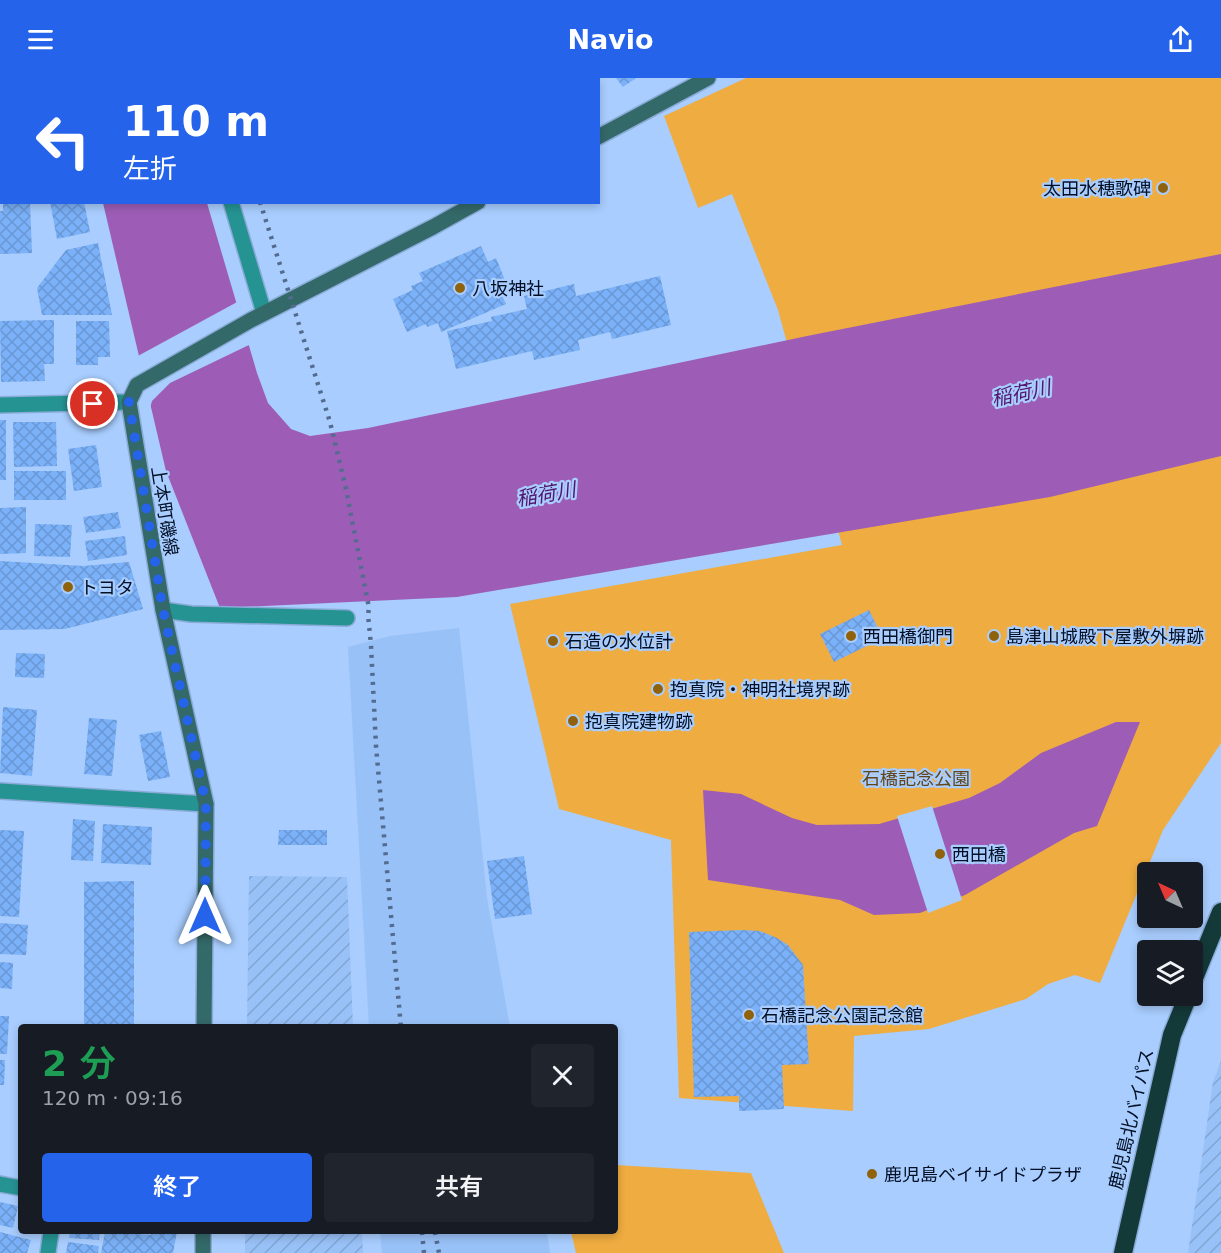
<!DOCTYPE html>
<html lang="ja">
<head>
<meta charset="utf-8">
<style>
	:root { --surface:#171b24; --page:#20242c; --text:#f1f3f6; --muted:#9ea1a6; --accent:#2563eb }
	body { margin:0; font-family:"DejaVu Sans","Noto Sans JP",sans-serif; background:var(--page); color:var(--text); height:100vh; display:flex; flex-direction:column; font-size:22px; white-space:nowrap }
	* { box-sizing:border-box; margin:0 }
	p { font-size:20px; color:var(--muted) }
	.icon { flex:none; width:33px; height:33px; fill:none; stroke:currentColor; stroke-width:2; stroke-linecap:round; stroke-linejoin:round }
	.map { position:relative; flex:1; overflow:hidden }
	.panel { position:absolute; left:18px; top:946px; width:600px; height:210px; display:flex; flex-direction:column; background:var(--surface); border-radius:6px; box-shadow:0 3px 9px #0003 }
	.panel>* { flex:none }
	.guide { position:absolute; left:0px; top:0px; width:600px; height:126px; box-shadow:0 3px 9px #0003; background:#2563eb; color:#fff; overflow:hidden }
	.needle { width:39px; rotate:316deg }
	.buttons { position:absolute; left:1137px; top:784px; display:grid; gap:12px }
	.buttons a { display:grid; place-items:center; width:66px; height:66px; border-radius:6px; background:var(--surface); box-shadow:0 3px 9px #0003; font-size:30px }
	.pin { position:absolute; display:grid; place-items:center; width:51px; height:51px; color:#fff; margin:-26px; border:3px solid #fff; border-radius:50%; box-shadow:0 2px 6px #0007 }
	.me { position:absolute; width:66px; margin:-33px; rotate:0deg; stroke-linejoin:round; filter:drop-shadow(0 0 4px #0008) }
	.turn { display:flex; align-items:center; gap:21px; height:126px; padding:0 24px; font-size:27px }
	.turn .icon { width:78px; height:78px; stroke-width:2.5 }
	.turn b { display:block; font-size:42px; line-height:51px }
	.round { display:grid; place-items:center; flex:none; width:63px; height:63px; border-radius:6px; background:var(--page) }
	.overview { display:flex; align-items:center; justify-content:space-between; height:102px; padding:0 24px }
	h1 { font-size:36px; font-weight:600; line-height:45px; color:#1e9e55 }
	.button { display:flex; gap:12px; margin-top:auto; padding:12px 24px }
	.button a { flex:1; height:69px; border-radius:6px; background:var(--accent); color:#fff; font-size:24px; font-weight:600; line-height:69px; text-align:center }
	.button a+a { background:var(--page); color:var(--text) }
	header { display:flex; justify-content:space-between; align-items:center; height:78px; padding:0 24px; background:var(--accent); color:#fff; font-size:27px; font-weight:600 }
	.map>svg:first-child { display:block }
	.built { fill:#98c1f7 }
	.industrial { fill:url(#industrial-furrows) }
	.green { fill:#efac40 }
	.water { fill:#9d5db6 }
	.pier { fill:#a8cdfe }
	.building { fill:url(#building-cross-hatch) }
	.lines { fill:none; stroke-linecap:round; stroke-linejoin:round }
	.street-casing { stroke:#8aabd7; stroke-width:18 }
	.secondary-casing { stroke:#8aabd7; stroke-width:18 }
	.highway-casing { stroke:#8aabd7; stroke-width:21 }
	.street { stroke:#269393; stroke-width:15 }
	.secondary { stroke:#346969; stroke-width:15 }
	.highway { stroke:#143939; stroke-width:18 }
	.rail { stroke:#536b8e; stroke-width:4.5; stroke-dasharray:3 6; stroke-linecap:butt }
	.route { stroke:#2563eb; stroke-width:10; stroke-dasharray:0 18 }
	.poi-dot { fill:#90620c; stroke:#a8cdfe; stroke-width:2 }
	.labels { text-anchor:middle; dominant-baseline:central; stroke-width:4.5; stroke-linejoin:round; paint-order:stroke }
	.poi-label { font-size:18px; fill:#020f25; stroke:#a8cdfe; text-anchor:start }
	.street-label { font-size:18px; fill:#020f25; stroke:#a8cdfe }
	.park-label { font-size:18px; fill:#624619; stroke:#a8cdfe }
	.water-label { font-size:20px; font-style:italic; fill:#531569; stroke:#a8cdfe }
</style>
</head>
<body>
<header><svg class="icon" aria-label="menu" viewBox="0 0 24 24"><path d="M4 6h16M4 12h16M4 18h16"/></svg>Navio<svg class="icon" aria-label="share" viewBox="0 0 24 24"><path d="M12 15V3M7 8l5-5 5 5M5 13v7h14v-7"/></svg></header>
<div class="map">
<svg width="1221" height="1175" viewBox="0 0 1221 1175">
	<defs>
		<pattern id="industrial-furrows" width="10" height="10" patternUnits="userSpaceOnUse" patternTransform="scale(1.5)"><rect width="10" height="10" fill="#98c1f7"/><path d="M-1 1l2-2M0 10L10 0M9 11l2-2" fill="none" stroke="#81a5d4"/></pattern>
		<pattern id="building-cross-hatch" width="8" height="8" patternUnits="userSpaceOnUse" patternTransform="scale(1.5)"><rect width="8" height="8" fill="#7bb1f8"/><path d="M0 0l8 8M0 8l8-8" fill="none" stroke="#6997d4"/></pattern>
	</defs>
	<rect width="100%" height="100%" fill="#a8cdfe"/>
	<path class="built" d="M459,550l28,270 23,129h-141l-21,-380 42,-11z
		M380,1154h167l3,21h-168z"/>
	<path class="industrial" d="M249,798l98,1 6,150h-106z
		M1221,983v192h-33l25,-171z
		M245,1154h117l1,21h-118z"/>
	<path class="green" d="M746,0h475v665l-58,87 -63,153 -25,-8 -27,9 -22,15 -97,30 -75,7 -1,75 -174,-13 -8,-258 -112,-31 -49,-205 332,-59 -64,-235 -46,-116 -34,14 -34,-92z
		M615,1087l136,8 33,80h-208l-5,-21h44z"/>
	<path class="water" d="M103,125h104l50,170 11,30 23,26 19,7 58,-8 439,-92 414,-82v202l-171,41 -593,100 -237,11 -54,-137z
		M1116,644h24l-43,104 -23,7 -109,62 -45,18 -46,2 -34,-15 -132,-20 -5,-90 38,4 51,24 25,7 62,-1 90,-26 31,-15 41,-30z"/>
	<path class="pier" d="M239,223l12,43 -81,39 -18,18 -3,11 -13,-55z
		M932,728l30,94 -34,13 -31,-97z"/>
	<path class="building" d="M616,0h20l-13,9z
		M3,124h27l2,51 -32,1v-43h3z
		M50,124h34l6,30 -33,7z
		M98,165l14,72h-70l-5,-27 29,-38z
		M481,168l7,16 8,-4 13,32 -8,3 5,11 -65,28 -3,-9 -11,4 -1,-3 -19,8 -14,-33 20,-9 -2,-4 12,-5 -4,-8z
		M660,198l11,49 -59,14 -2,-7 -32,8 2,10 -46,10 -2,-9 -76,18 -9,-38 45,-10 -1,-4 36,-8 -3,-13 50,-12 2,12z
		M54,242v44h-10l1,17 -44,1 -1,-61z
		M76,243h33l1,36h-12v8h-22z
		M0,342h6v60h-6z
		M13,344h43l1,44 -43,1z
		M96,367l6,42 -28,4 -6,-42z
		M14,393h52v29h-52z
		M26,429v46l-26,1v-46z
		M118,434l3,16 -35,5 -3,-16z
		M35,446l37,1 -2,32 -36,-1z
		M125,458l2,19 -39,6 -3,-20z
		M0,483l83,5 46,-4 14,47 -78,20 -65,1z
		M869,532l14,28 -49,24 -14,-28z
		M16,575l29,1 -1,24 -29,-1z
		M3,629l34,3 -5,66 -32,-3z
		M89,640l28,2 -5,56 -28,-2z
		M161,653l9,46 -22,4 -9,-46z
		M73,741l22,2 -2,40 -22,-1z
		M103,746l49,3 -1,38 -50,-2z
		M0,752l24,1 -5,86 -19,-1z
		M279,752h48v15h-49z
		M524,778l8,58 -37,5 -8,-58z
		M134,803v147h-50v-146z
		M0,845l28,2 -2,30 -26,-1z
		M742,852l18,1 17,7 11,7 15,20 6,99 -27,1 2,44 -45,2v-15l-45,1 -5,-165z
		M0,884l13,1 -1,26 -12,-1z
		M0,938h9l-2,38h-7z
		M0,982h5l-1,25h-4z
		M0,1124l18,4 -5,22 -13,-3z
		M0,1154l31,8 -4,13h-27z
		M70,1154h30l-1,8 -30,-2z
		M105,1154l46,3v-3h26l-4,21h-72z
		M68,1164l31,4 -1,7h-32z"/>
	<g class="lines">
		<defs>
			<path id="street" d="M193,0l1,2
				M231,124l33,111
				M0,327l129,-3
				M163,532l28,4 156,4
				M0,713l206,13
				M0,1106l21,4
				M48,1175l3,-21"/>
			<path id="secondary" d="M598,59l110,-59
				M204,950l2,-224 -43,-194 -34,-208 8,-17 114,-65 182,-93 45,-25
				M203,1175v-21"/>
			<path id="highway" d="M1192,905l29,-71
				M1123,1175l49,-218 16,-39"/>
		</defs>
		<use href="#street" class="street-casing"/>
		<use href="#secondary" class="secondary-casing"/>
		<use href="#highway" class="highway-casing"/>
		<use href="#street" class="street"/>
		<use href="#secondary" class="secondary"/>
		<use href="#highway" class="highway"/>
		<path class="rail" d="M215,0l1,2
			M260,124l70,220 16,67 23,119 -1,7 3,30 5,101 25,282
			M422,1154l2,21
			M435,1154l4,21"/>
	</g>
	<g class="lines">
		<path class="route" d="M93,326l36,-2 34,208 43,194 -1,112"/>
	</g>
	<g class="poi-dot">
		<circle cx="1163" cy="110" r="6"/>
		<circle cx="460" cy="210" r="6"/>
		<circle cx="68" cy="509" r="6"/>
		<circle cx="851" cy="558" r="6"/>
		<circle cx="994" cy="558" r="6"/>
		<circle cx="553" cy="563" r="6"/>
		<circle cx="658" cy="611" r="6"/>
		<circle cx="573" cy="643" r="6"/>
		<circle cx="940" cy="776" r="6"/>
		<circle cx="749" cy="937" r="6"/>
		<circle cx="872" cy="1096" r="6"/>
	</g>
	<g class="labels">
		<g class="poi-label">
			<text x="1151" y="110" text-anchor="end">太田水穂歌碑</text>
			<text x="472" y="210">八坂神社</text>
			<text x="80" y="509">トヨタ</text>
			<text x="863" y="558">西田橋御門</text>
			<text x="1006" y="558">島津山城殿下屋敷外塀跡</text>
			<text x="565" y="563">石造の水位計</text>
			<text x="670" y="611">抱真院・神明社境界跡</text>
			<text x="585" y="643">抱真院建物跡</text>
			<text x="952" y="776">西田橋</text>
			<text x="761" y="937">石橋記念公園記念館</text>
			<text x="884" y="1096">鹿児島ベイサイドプラザ</text>
		</g>
		<g class="street-label">
			<text transform="translate(165 433) rotate(81)">上本町磯線</text>
			<text transform="translate(1131 1041) rotate(-77)">鹿児島北バイパス</text>
		</g>
		<g class="park-label">
			<text x="916" y="700">石橋記念公園</text>
		</g>
		<g class="water-label">
			<text transform="translate(1021 315) rotate(-12)">稲荷川</text>
			<text transform="translate(546 416) rotate(-10)">稲荷川</text>
		</g>
	</g>
</svg>
<div class="buttons">
<a><svg class="needle" viewBox="-14 -14 28 28"><path d="M0-13l5 13h-10z" fill="#e53935"/><path d="M0 13l5-13h-10z" fill="#9ea1a6"/></svg></a>
<a><svg class="icon" aria-label="layers" viewBox="0 0 24 24"><path d="M12 4l9 5-9 5-9-5zM3 14l9 5 9-5"/></svg></a>
</div>
<div class="pin" style="left:93px;top:326px;background:#d93025"><svg class="icon" aria-label="arrive" viewBox="0 0 24 24"><path d="M6 21V4h12l-3 4 3 4H6"/></svg></div>
<svg class="me" style="left:205px;top:838px" viewBox="-20 -20 40 40"><path d="M0-17L14 15 0 8-14 15z" fill="#2563eb" stroke="#fff" stroke-width="4"/></svg>
<div class="guide">
<div class="turn"><svg class="icon" aria-label="left" viewBox="0 0 24 24"><path d="M17 20v-9H6M10 6l-5 5 5 5"/></svg><div><b>110 m</b>左折</div></div>
</div>
<section class="panel">
<div class="overview"><div><h1>2 分</h1><p>120 m · 09:16</p></div><a class="round"><svg class="icon" aria-label="close" viewBox="0 0 24 24"><path d="M6 6l12 12M18 6L6 18"/></svg></a></div>
<div class="button"><a>終了</a><a>共有</a></div>
</section>
</div>
</body>
</html>
